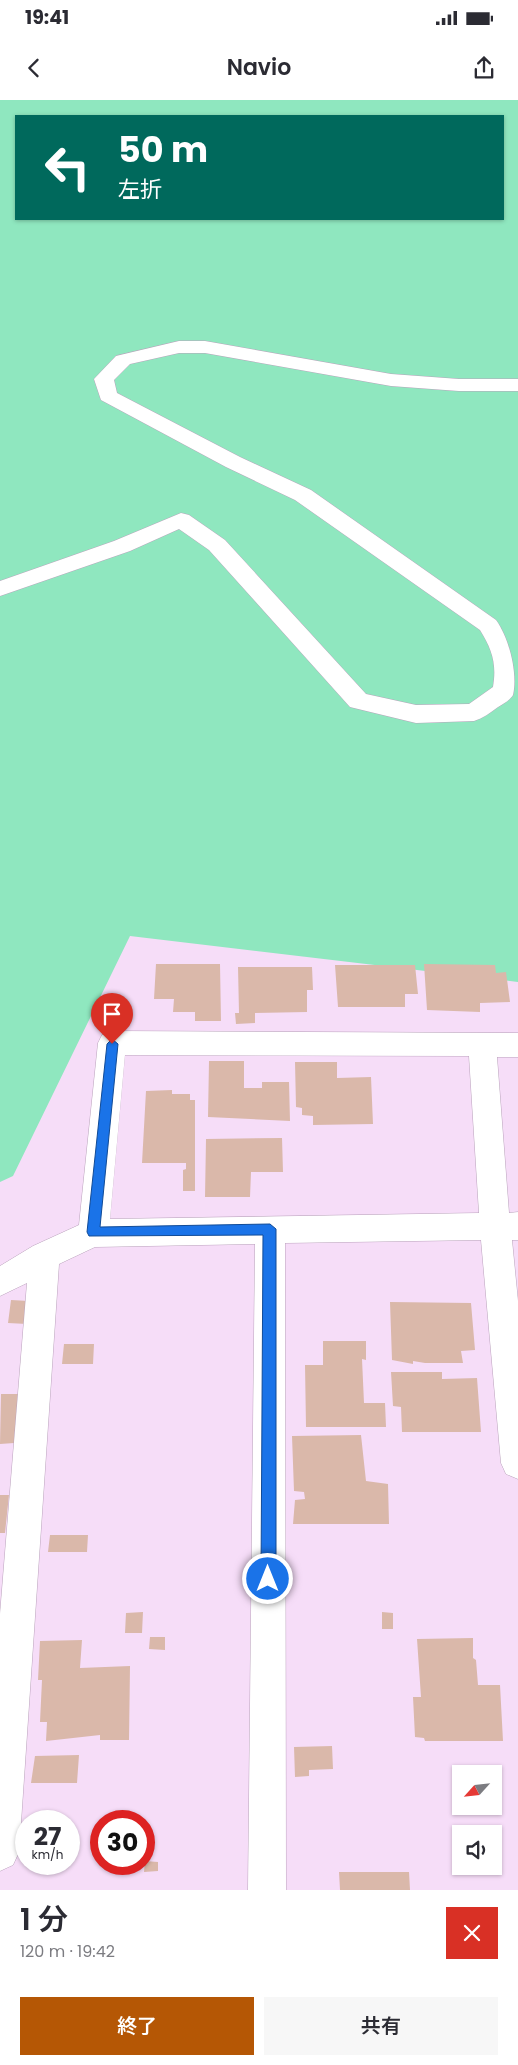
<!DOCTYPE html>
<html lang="ja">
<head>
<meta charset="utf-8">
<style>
	:root { --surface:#fff; --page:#f7f7f7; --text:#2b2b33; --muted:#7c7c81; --accent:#b55705 }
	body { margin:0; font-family:Poppins,"Noto Sans JP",sans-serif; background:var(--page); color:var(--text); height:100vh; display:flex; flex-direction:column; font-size:19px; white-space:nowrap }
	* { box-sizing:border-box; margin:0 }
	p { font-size:16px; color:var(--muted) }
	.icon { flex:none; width:28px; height:28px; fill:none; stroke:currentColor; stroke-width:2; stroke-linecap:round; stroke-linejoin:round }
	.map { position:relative; height:1790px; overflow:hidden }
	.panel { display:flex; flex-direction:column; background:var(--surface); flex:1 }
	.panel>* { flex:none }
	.top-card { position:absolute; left:15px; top:15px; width:489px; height:105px; border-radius:0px; box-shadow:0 1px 4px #0004; background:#00695c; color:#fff; overflow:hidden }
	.needle { width:32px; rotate:243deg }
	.fabs { position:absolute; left:452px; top:1665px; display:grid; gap:10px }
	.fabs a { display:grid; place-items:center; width:50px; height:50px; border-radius:0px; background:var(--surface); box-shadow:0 1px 4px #0004; font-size:25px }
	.speed { position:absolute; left:15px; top:1710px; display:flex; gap:10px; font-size:25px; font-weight:700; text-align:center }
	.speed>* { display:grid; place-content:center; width:65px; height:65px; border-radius:50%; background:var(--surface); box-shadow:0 1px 4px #0004; line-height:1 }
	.speed small { font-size:12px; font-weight:400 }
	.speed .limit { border:8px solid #d22; background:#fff; color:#111 }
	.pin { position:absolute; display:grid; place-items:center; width:42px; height:42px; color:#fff; margin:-51px -21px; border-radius:50% 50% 50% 0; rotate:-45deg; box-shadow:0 0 5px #0007 }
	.pin .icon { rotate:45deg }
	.me { position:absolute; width:55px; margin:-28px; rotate:0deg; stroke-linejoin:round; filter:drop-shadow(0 0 4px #0008) }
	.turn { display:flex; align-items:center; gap:18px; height:105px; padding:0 20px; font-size:22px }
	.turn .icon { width:65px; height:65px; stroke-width:2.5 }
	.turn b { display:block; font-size:35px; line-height:42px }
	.round { display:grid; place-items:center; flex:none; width:52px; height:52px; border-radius:0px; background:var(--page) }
	.head { display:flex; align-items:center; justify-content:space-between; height:85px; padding:0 20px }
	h1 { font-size:30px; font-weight:600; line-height:38px }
	.action { display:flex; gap:10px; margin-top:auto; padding:10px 20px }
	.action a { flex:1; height:58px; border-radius:0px; background:var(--accent); color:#fff; font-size:20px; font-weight:600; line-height:58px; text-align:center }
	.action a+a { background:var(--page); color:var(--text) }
	.status { display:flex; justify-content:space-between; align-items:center; height:35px; padding:0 25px; background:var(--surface); direction:ltr }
	.status svg { height:14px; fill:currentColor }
	header { display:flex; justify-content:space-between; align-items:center; height:65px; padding:0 20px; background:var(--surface); font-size:22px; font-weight:600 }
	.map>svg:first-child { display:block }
	.green { fill:#8fe7bf; fill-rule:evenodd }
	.building { fill:#dab8aa }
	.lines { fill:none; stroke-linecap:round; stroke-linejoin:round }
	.minor-casing { stroke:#baa3bc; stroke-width:1 }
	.minor { fill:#fff; fill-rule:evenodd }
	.route { fill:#1a73e8; stroke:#114b97 }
</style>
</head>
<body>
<div class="status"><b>19:41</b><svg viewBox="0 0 49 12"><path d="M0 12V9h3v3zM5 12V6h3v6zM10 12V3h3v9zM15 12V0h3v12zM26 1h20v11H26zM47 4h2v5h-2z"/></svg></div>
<header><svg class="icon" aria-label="back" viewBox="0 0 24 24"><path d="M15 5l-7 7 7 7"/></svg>Navio<svg class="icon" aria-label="share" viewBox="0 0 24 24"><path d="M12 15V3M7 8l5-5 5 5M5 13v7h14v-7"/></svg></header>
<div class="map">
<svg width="518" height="1790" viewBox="0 0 518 1790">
	<rect width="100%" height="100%" fill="#f6ddf8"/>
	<path class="green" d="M0,0h518v882l-388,-46 -117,240 -13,6zM16,16h486v103h-486z"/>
	<path class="building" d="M156,864h64l1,57h-26v-9h-22l1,-13h-20z
		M424,864l71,1 1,8 10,-1 4,30 -30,1v9l-53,-2z
		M335,865h80l3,29h-13v13h-67z
		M238,867h74l1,23h-6v22l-52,1v10l-19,1 -1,-11h4z
		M209,961h35v27h18v-6h27l1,39 -82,-4z
		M295,962h42v16l34,-1 2,47 -60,1v-9l-11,-1v-7l-6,-1z
		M172,990v4h18v6h5v91h-12v-21l3,-1v-6h-44l4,-72z
		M282,1038l1,34h-32l-1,25h-45l1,-58z
		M11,1200l18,1 -2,23 -19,-1z
		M390,1202l81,1 4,47 -14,1 2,12h-38l-12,-2v3l-21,-4z
		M323,1241h43v19l-4,-1 2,44h21l1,24h-80l-1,-62h18z
		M64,1244h30l-1,20h-31z
		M391,1272h51v7l35,-1 4,54h-79l-1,-25 -8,-1z
		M1,1294h17l-4,49 -14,1z
		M361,1335l5,46 22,3 1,40h-96l2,-24 10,-1 -1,-7 -10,-1 -2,-55z
		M0,1395h9l-4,38h-5z
		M50,1435h38l-1,17h-39z
		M143,1512l-1,21h-17l1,-20z
		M382,1512l11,1v16h-11z
		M150,1537h15v13l-16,-1z
		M473,1538v20l3,2 2,25h22l3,56h-78l-1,-3 -9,-1 -2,-40h8l-4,-58z
		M82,1540l-2,28 50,-2 -1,74h-29v-5l-54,6 1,-19h-7l2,-42h-4l2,-39z
		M332,1646l1,23 -24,1v6l-14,1 -1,-30z
		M79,1655l-2,28h-46l4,-27z
		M145,1761l13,1v9l-14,1z
		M339,1772h70l1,18h-70z"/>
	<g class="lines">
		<defs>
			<path id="minor" d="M179,241h26l186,33 68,5h59v12h-59l-68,-5 -186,-33h-26l-49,11 -16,16 3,13 123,64 71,33 185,130c13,18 22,53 17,75 -3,5 -10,9 -15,12 -8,6 -15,11 -24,14l-58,2 -66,-16 -141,-157 -30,-21 -49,22 -130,45v-15l114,-40 67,-28 8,2 36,25 141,154 50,11 53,-1 24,-17c4,-23 -1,-38 -13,-57l-185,-130 -69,-33 -125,-67 -7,-21 22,-23z
				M112,931l406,2v24h-21l12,156 9,-1v28h-6l6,61v178l-12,-5 -5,-11 -20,-223 -196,3 1,647h-38l7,-646 -160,3 -36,17 -40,588 -6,13 -13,6v-257l27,-331 -27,13v-30l33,-20 46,-21 19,-182 4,-8zM125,955l344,1 10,157 -369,6z"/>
		</defs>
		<use href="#minor" class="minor-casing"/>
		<use href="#minor" class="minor"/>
	</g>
	<path class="route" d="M112,939l6,5 -18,183 170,-3 6,5v350l-3,5 -5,2 -5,-2 -2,-5 2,-344 -174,1 -2,-4 20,-188z"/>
</svg>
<div class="fabs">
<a><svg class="needle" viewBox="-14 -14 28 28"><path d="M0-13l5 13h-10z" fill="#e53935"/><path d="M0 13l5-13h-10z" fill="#7c7c81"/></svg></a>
<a><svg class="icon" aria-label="sound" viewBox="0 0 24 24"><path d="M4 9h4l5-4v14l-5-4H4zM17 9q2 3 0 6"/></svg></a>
</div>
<div class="speed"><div>27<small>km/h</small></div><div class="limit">30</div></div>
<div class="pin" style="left:112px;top:944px;background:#d93025"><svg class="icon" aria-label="arrive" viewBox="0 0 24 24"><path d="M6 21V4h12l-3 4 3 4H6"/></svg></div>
<svg class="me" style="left:268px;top:1479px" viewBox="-20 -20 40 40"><circle r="17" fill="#1a73e8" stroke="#fff" stroke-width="3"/><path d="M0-11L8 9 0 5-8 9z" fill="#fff"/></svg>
<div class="top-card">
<div class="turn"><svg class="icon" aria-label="left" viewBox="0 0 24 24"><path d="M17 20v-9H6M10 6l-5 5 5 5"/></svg><div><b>50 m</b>左折</div></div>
</div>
</div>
<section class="panel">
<div class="head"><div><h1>1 分</h1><p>120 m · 19:42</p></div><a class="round" style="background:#d93025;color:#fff"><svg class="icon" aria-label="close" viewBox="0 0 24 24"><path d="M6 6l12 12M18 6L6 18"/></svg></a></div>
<div class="action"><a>終了</a><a>共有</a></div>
</section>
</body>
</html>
